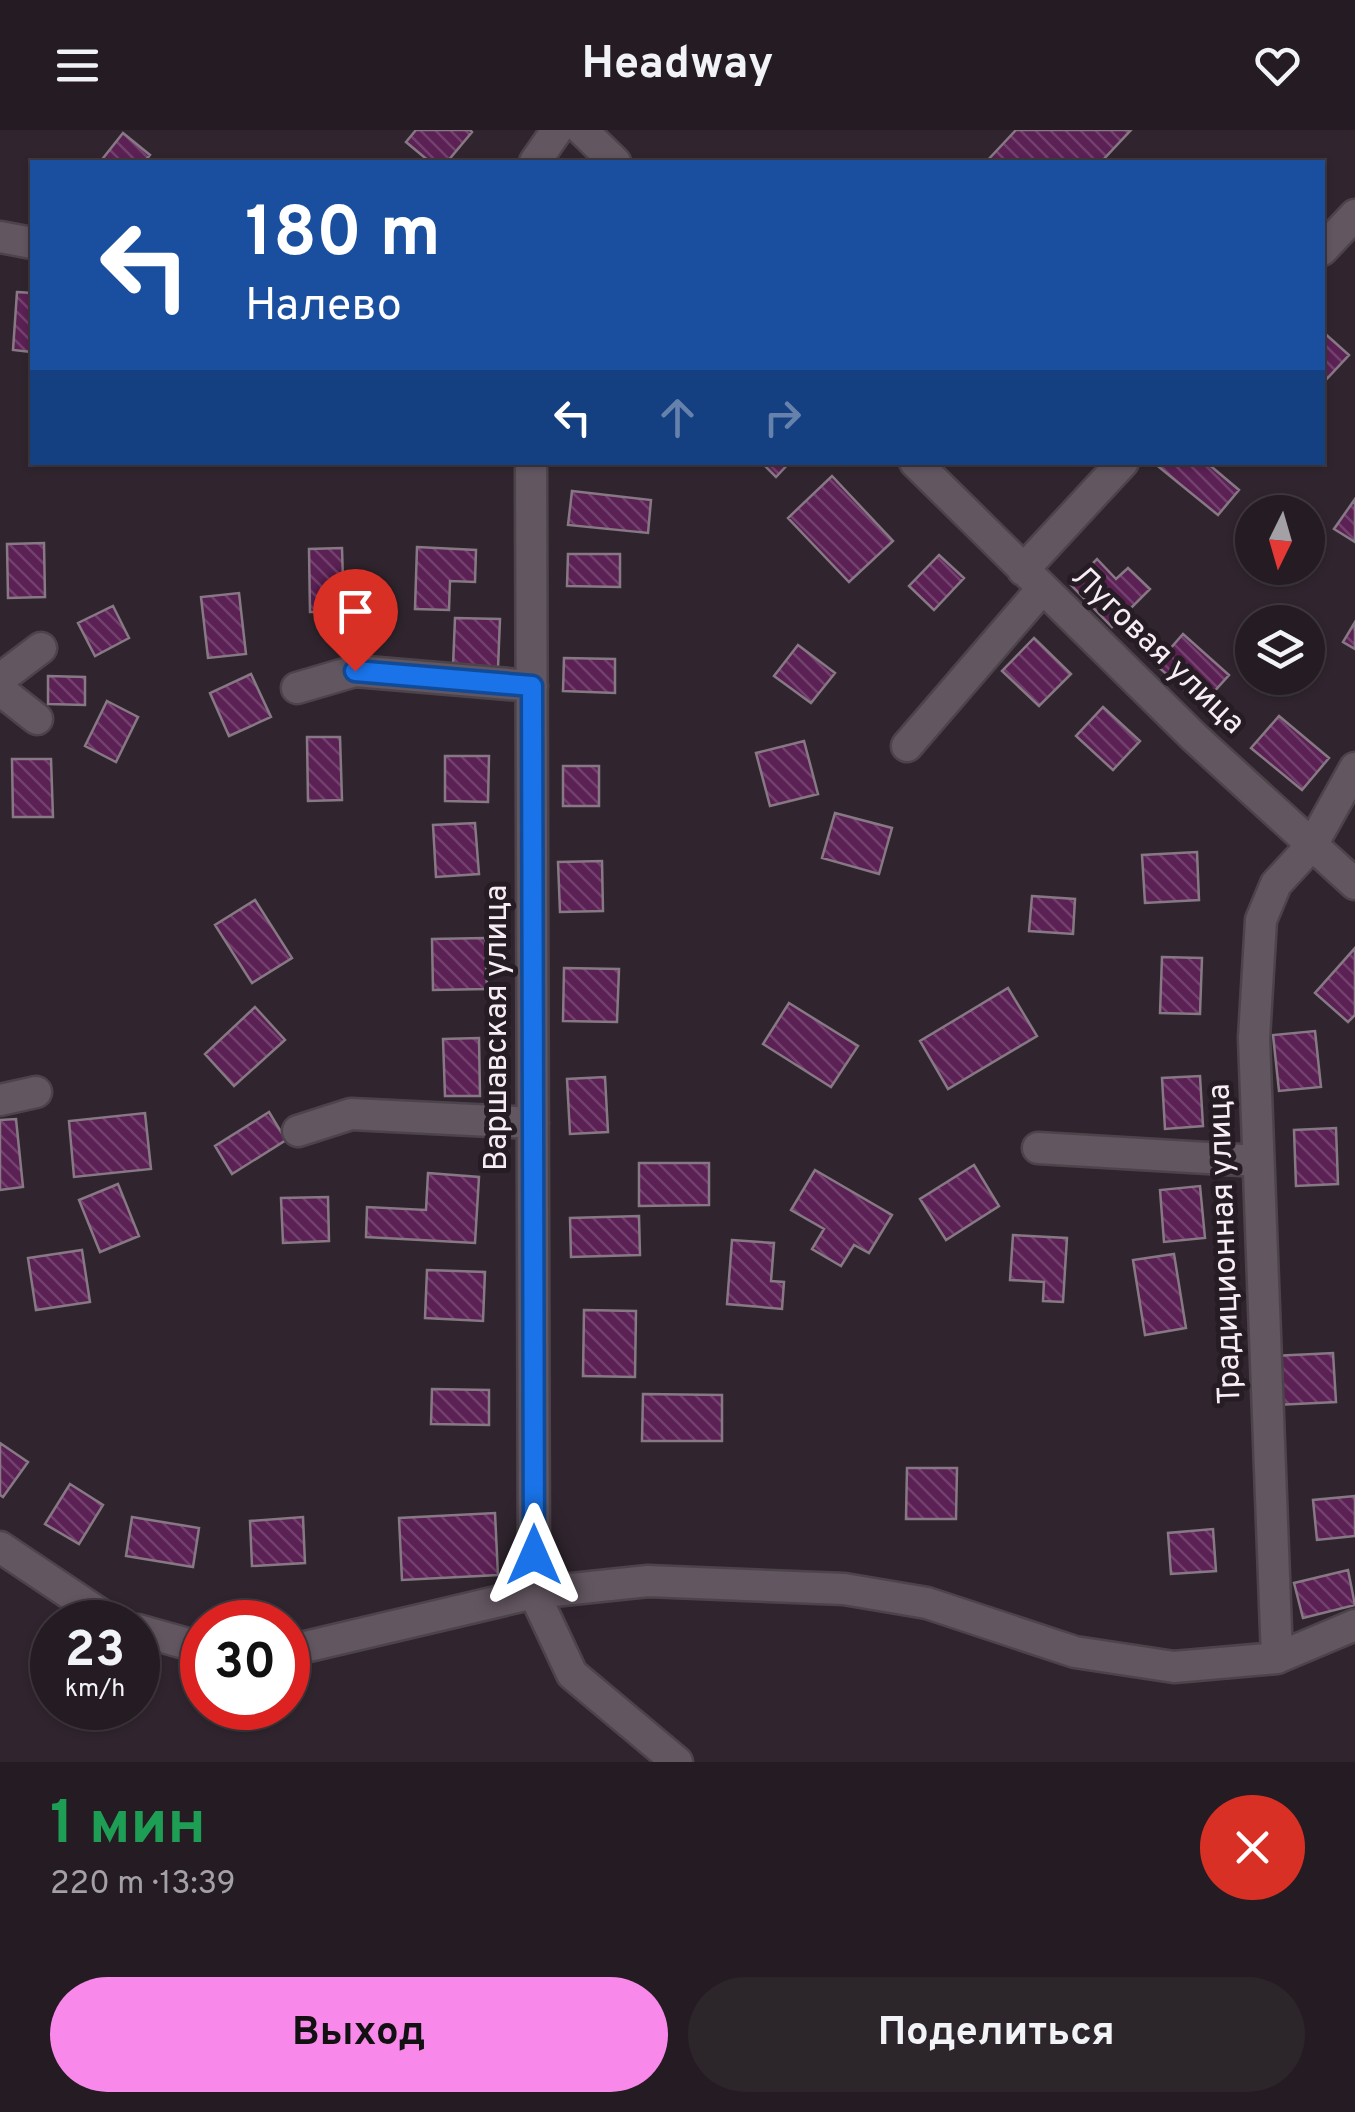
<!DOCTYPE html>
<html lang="ru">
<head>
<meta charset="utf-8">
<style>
	:root { --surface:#241c22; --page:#2c252a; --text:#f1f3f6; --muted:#a3a1a5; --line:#413a40; --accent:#f888ea }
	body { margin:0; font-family:Overpass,sans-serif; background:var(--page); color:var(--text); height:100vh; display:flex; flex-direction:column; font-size:38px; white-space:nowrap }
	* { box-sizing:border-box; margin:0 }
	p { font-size:32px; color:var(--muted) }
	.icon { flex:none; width:55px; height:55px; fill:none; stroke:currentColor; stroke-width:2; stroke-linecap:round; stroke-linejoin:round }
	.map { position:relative; height:1632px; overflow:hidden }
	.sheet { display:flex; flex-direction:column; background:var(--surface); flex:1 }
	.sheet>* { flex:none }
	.top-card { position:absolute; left:30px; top:30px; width:1295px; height:305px; border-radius:0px; box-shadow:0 2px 8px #0004,0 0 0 2px var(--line); background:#1a4fa0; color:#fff; overflow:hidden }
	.needle { width:65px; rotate:185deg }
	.fabs { position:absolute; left:1235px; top:365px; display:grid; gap:20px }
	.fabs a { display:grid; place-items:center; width:90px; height:90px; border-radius:50%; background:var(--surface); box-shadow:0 2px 8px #0004,0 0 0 2px var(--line); font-size:50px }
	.speed { position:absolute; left:30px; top:1470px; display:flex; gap:20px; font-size:50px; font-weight:700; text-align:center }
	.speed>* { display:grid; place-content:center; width:130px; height:130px; border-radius:50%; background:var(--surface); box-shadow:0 2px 8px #0004,0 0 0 2px var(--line); line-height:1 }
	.speed small { font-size:25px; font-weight:400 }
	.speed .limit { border:15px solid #d22; background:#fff; color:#111 }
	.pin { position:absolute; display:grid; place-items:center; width:85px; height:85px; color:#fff; margin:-102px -42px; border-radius:50% 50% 50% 0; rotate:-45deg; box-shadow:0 0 10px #0007 }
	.pin .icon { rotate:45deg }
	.me { position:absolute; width:110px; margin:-55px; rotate:0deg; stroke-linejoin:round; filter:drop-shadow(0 0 8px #0008) }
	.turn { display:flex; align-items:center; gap:35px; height:210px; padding:0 50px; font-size:45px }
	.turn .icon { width:130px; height:130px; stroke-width:2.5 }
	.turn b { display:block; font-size:70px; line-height:85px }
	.lanes { display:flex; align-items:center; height:95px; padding:0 50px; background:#0003; justify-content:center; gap:50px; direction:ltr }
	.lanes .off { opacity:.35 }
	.round { display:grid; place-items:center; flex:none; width:105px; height:105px; border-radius:52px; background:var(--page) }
	.overview { display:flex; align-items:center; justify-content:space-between; height:170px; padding:0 50px }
	h1 { font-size:60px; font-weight:700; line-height:75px; color:#1e9e55 }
	.cta { display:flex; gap:20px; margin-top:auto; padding:20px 50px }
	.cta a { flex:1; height:115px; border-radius:60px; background:var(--accent); color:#111; font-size:40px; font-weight:700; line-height:115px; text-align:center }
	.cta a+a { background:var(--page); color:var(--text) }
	header { display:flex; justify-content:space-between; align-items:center; height:130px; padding:0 50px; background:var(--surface); font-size:45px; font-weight:700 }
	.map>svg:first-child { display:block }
	.building { fill:url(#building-back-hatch); stroke:#877984; stroke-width:2.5 }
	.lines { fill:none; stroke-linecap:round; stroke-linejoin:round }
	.minor-casing { stroke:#4d444b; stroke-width:35 }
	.minor { stroke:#625660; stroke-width:30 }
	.route-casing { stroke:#114b97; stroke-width:25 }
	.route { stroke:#1a73e8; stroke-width:18 }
	.labels { text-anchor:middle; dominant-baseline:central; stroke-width:10; stroke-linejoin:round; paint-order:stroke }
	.street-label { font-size:32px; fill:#f6eef4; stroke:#261c24 }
</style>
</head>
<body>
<header><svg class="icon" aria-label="menu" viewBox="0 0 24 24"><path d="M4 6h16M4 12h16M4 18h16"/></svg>Headway<svg class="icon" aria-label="heart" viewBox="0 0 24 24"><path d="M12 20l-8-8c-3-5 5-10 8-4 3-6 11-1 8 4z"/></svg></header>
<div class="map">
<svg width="1355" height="1632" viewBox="0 0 1355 1632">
	<defs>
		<pattern id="building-back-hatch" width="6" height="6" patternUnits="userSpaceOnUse" patternTransform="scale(2.5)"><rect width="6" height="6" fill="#5b2054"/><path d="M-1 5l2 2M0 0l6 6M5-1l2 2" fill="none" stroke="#73416d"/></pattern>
	</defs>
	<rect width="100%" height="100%" fill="#30252e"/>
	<path class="building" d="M416,0h54l2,2 -25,30h-17l-24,-20z
		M1016,0h115l-30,32h-115z
		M123,3l27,22 -6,7h-44z
		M17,162l15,1v59l-19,-2z
		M1322,201l27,24 -27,29z
		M761,332h29l-14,15z
		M1163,332h43l33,28 -21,25 -59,-48z
		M832,346l61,65 -44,41 -61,-64z
		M572,361l79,9 -3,33 -80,-8z
		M1355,369v43l-21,-13z
		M44,413l1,54 -37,1 -1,-54z
		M417,417l59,3 -1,32 -25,-1 -1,29 -34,-1z
		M342,418l2,64h-34l-1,-63z
		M568,424h52v33l-53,-1z
		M939,425l25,23 -30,32 -25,-24z
		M1097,429l19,20 12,-11 22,21 -38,38 -41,-42z
		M239,463l7,61 -38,4 -7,-61z
		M113,476l16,32 -34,18 -17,-33z
		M455,488l45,1 -2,49 -45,-2z
		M1355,492v27l-12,-7z
		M1183,504l46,41 -27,30 -46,-40z
		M1034,508l37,36 -32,32 -37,-35z
		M798,515l37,28 -24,30 -37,-27z
		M564,528l51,1v34l-52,-2z
		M251,544l20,43 -42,19 -19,-43z
		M48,546l37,1v28l-37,-1z
		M107,571l31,16 -22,45 -31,-16z
		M1103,577l37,34 -27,29 -37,-34z
		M1279,586l50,42 -27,32 -51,-42z
		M307,607h33l2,63 -34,1z
		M804,611l14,53 -48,12 -14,-53z
		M445,626h44l-1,46 -43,-1z
		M12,629h39l2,58h-40z
		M563,636h36v40h-36z
		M835,683l57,15 -13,46 -57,-16z
		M475,693l4,51 -43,3 -3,-52z
		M1197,722l2,48 -54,3 -3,-48z
		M602,731l1,50 -43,1 -2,-50z
		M1032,766l43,3 -2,35 -44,-3z
		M255,770l37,58 -40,25 -37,-58z
		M485,808l2,51 -54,1 -1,-51z
		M1355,818v67l-7,7 -33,-29z
		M1162,827l40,1 -2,56 -40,-1z
		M564,838l55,1 -2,53 -54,-1z
		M1008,858l29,48 -89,53 -28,-48z
		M789,873l69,43 -27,41 -68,-43z
		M255,877l30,33 -51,46 -29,-32z
		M1315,901l6,56 -42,4 -6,-56z
		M479,908l1,58h-35l-2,-57z
		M1200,946l3,50 -38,3 -3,-51z
		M605,947l3,55 -38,2 -3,-55z
		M269,982l17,28 -54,34 -17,-28z
		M145,983l6,56 -77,8 -5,-56z
		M16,989l7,68 -23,3v-70z
		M1336,998l2,56 -42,2 -2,-56z
		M639,1033h70v42l-70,1z
		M974,1035l25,41 -53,34 -26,-41z
		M815,1040l77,45 -23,38 -15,-8 -13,21 -29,-17 12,-20 -33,-19z
		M428,1043l51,4 -4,66 -109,-6 1,-30 59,3z
		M118,1054l21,52 -39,16 -21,-52z
		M1200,1056l5,52 -41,4 -4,-52z
		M328,1067l1,44 -46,2 -2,-45z
		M639,1086l1,39 -69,2 -1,-39z
		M1013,1105l54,3 -4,64 -20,-1 1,-19 -34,-2z
		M732,1110l42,3 -3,38 13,1 -2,27 -55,-5z
		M82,1120l8,52 -54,8 -8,-52z
		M1174,1124l12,74 -41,7 -12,-75z
		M427,1140l58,2 -2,49 -58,-3z
		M584,1180l52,1 -1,66 -52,-1z
		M1333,1223l3,49 -60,3 -3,-49z
		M432,1259l57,1v35l-58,-1z
		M643,1264l79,1v46h-80z
		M0,1313l28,19 -25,35 -3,-2z
		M907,1338h50l-1,51h-50z
		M70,1354l33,21 -24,39 -34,-20z
		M1355,1366v40l-38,4 -4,-40z
		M495,1383l3,62 -96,5 -3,-62z
		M132,1387l67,11 -6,39 -67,-11z
		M303,1387l2,46 -53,3 -2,-45z
		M1213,1399l3,42 -45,3 -3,-41z
		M1348,1440l7,35 -52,13 -9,-35z"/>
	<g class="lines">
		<defs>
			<path id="minor" d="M582,0l33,32
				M535,32l22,-32
				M0,107l32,6
				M1322,120l33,-35
				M531,332l3,1131 38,81 105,88
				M915,332l279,275 161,147
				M1023,440l100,-108
				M0,549l41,-31
				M297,558l58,-17 177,15
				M0,560l37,29
				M907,616l135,-157
				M0,970l36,-8
				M298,1001l53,-17 182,9
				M1038,1018l220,13
				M0,1417l112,75
				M138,1500l64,18
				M288,1521l246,-58 114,-12 196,8 83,14 148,49 99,15 103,-9 78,-33
				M1277,1528l-23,-620 7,-118 15,-36 36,-39 43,-77"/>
		</defs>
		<use href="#minor" class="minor-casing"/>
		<use href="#minor" class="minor"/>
	</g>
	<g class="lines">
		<defs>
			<path id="route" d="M355,541l177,15 2,869"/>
		</defs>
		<use href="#route" class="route-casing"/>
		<use href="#route" class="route"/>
	</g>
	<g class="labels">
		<g class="street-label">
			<text transform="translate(1157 521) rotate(44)">Луговая улица</text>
			<text transform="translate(498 898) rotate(-90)">Варшавская улица</text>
			<text transform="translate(1226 1114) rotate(-92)">Традиционная улица</text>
		</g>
	</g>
</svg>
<div class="fabs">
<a><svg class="needle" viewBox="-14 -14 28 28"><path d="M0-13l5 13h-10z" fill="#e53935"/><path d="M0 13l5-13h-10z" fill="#a3a1a5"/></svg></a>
<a><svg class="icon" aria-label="layers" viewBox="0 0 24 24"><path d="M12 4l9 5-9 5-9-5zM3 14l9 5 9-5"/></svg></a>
</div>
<div class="speed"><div>23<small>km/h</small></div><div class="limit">30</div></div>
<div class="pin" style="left:355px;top:541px;background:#d93025"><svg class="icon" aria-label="arrive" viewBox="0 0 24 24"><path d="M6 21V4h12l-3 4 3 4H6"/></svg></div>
<svg class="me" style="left:534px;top:1425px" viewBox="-20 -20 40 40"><path d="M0-17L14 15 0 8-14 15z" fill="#1a73e8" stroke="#fff" stroke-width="4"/></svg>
<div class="top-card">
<div class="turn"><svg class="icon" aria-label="left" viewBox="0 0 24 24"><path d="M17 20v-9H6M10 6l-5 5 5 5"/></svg><div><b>180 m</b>Налево</div></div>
<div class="lanes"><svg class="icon" aria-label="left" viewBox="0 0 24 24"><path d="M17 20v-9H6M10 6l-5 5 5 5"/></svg><svg class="icon off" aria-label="ahead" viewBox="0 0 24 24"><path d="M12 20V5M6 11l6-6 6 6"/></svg><svg class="icon off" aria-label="right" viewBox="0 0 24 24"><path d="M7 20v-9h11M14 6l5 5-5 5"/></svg></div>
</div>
</div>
<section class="sheet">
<div class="overview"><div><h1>1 мин</h1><p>220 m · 13:39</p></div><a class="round" style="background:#d93025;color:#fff"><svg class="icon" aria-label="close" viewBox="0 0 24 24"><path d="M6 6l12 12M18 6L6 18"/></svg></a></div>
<div class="cta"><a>Выход</a><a>Поделиться</a></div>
</section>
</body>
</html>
